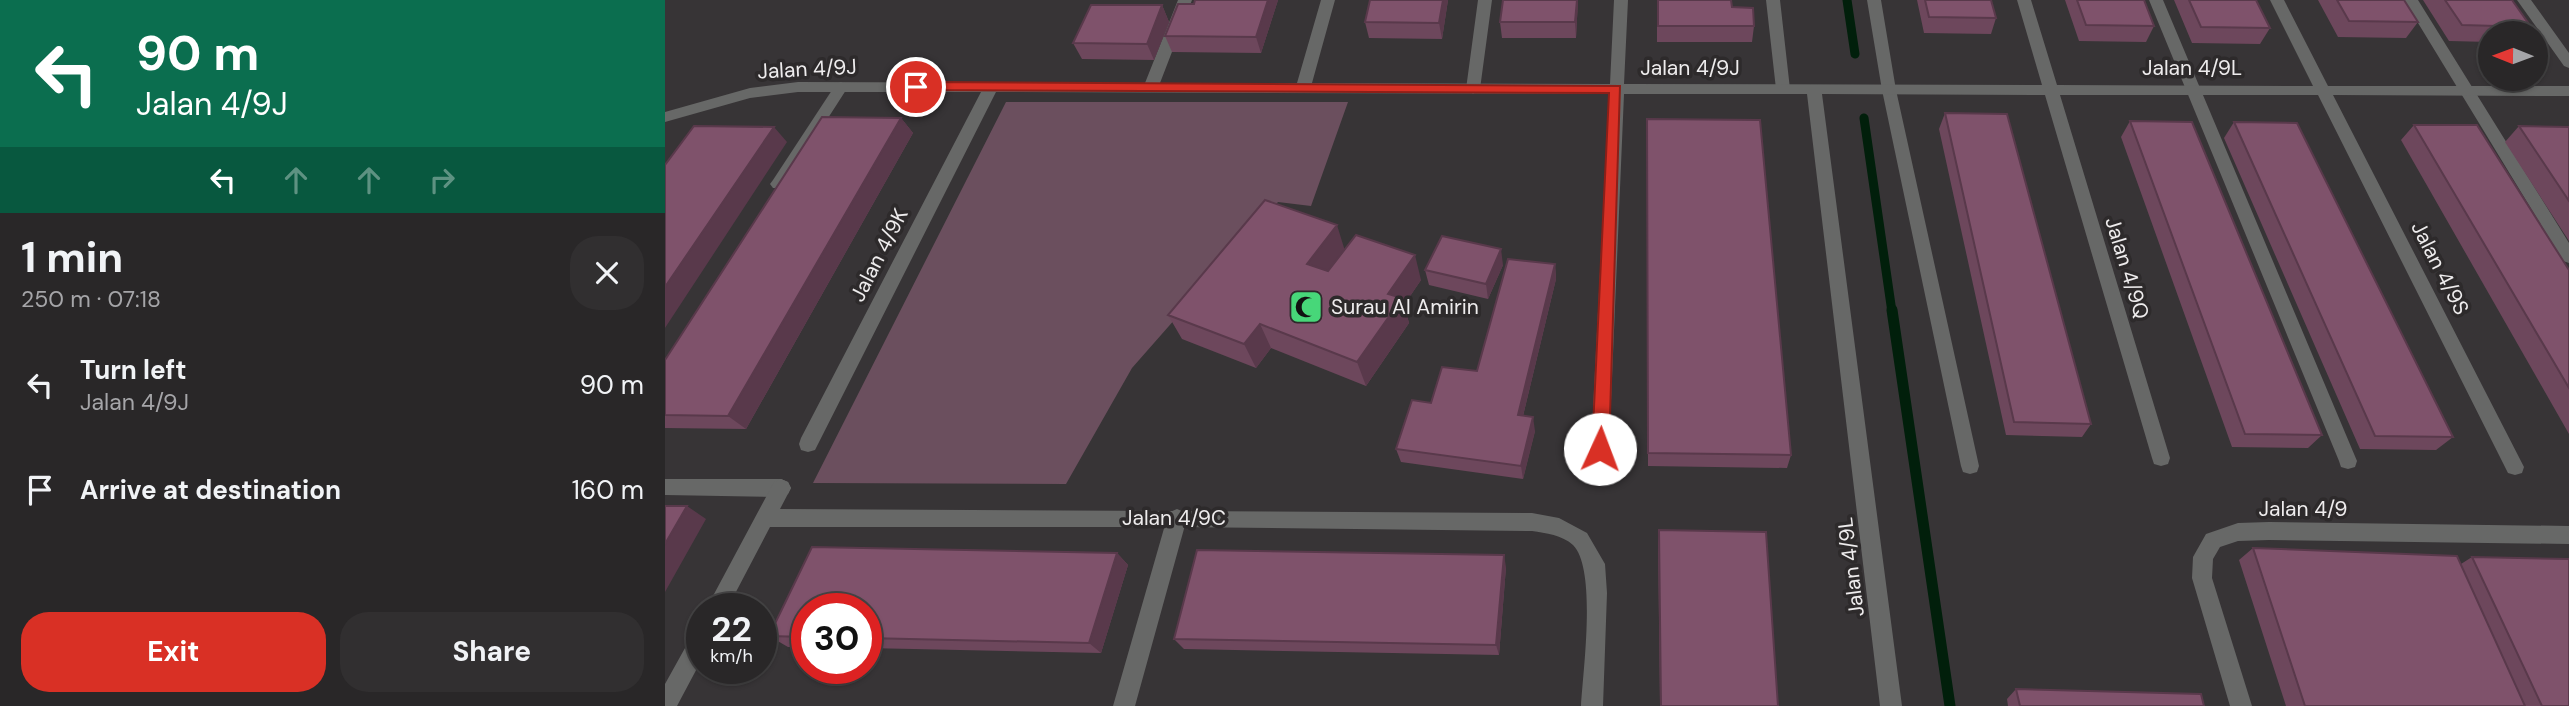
<!DOCTYPE html>
<html lang="en">
<head>
<meta charset="utf-8">
<style>
	:root { --surface:#292728; --page:#312f30; --text:#f1f3f6; --muted:#a5a5a8; --line:#454445; --accent:#d93025 }
	body { margin:0; font-family:"DM Sans",sans-serif; background:var(--page); color:var(--text); height:100vh; display:flex; flex-direction:column; font-size:26px; white-space:nowrap }
	* { box-sizing:border-box; margin:0 }
	p { font-size:23px; color:var(--muted) }
	.icon { flex:none; width:38px; height:38px; fill:none; stroke:currentColor; stroke-width:2; stroke-linecap:round; stroke-linejoin:round }
	.map { position:relative; flex:1; overflow:hidden }
	.panel { display:flex; flex-direction:column; background:var(--surface); width:665px }
	.panel>* { flex:none }
	.guide { background:#0b6e4f; color:#fff; overflow:hidden }
	.needle { width:46px; rotate:271deg }
	.buttons { position:absolute; left:1813px; top:21px; display:grid; gap:14px }
	.buttons a { display:grid; place-items:center; width:70px; height:70px; border-radius:50%; background:var(--surface); box-shadow:0 2px 5px #0004,0 0 0 2px var(--line); font-size:35px }
	.speed { position:absolute; left:21px; top:593px; display:flex; gap:14px; font-size:35px; font-weight:700; text-align:center }
	.speed>* { display:grid; place-content:center; width:91px; height:91px; border-radius:50%; background:var(--surface); box-shadow:0 2px 5px #0004,0 0 0 2px var(--line); line-height:1 }
	.speed small { font-size:18px; font-weight:400 }
	.speed .limit { border:10px solid #d22; background:#fff; color:#111 }
	.pin { position:absolute; display:grid; place-items:center; width:60px; height:60px; color:#fff; margin:-30px; border:4px solid #fff; border-radius:50%; box-shadow:0 2px 7px #0007 }
	.me { position:absolute; width:77px; margin:-38px; rotate:2deg; stroke-linejoin:round; filter:drop-shadow(0 0 5px #0008) }
	.turn { display:flex; align-items:center; gap:24px; height:147px; padding:0 21px; font-size:32px }
	.turn .icon { width:91px; height:91px; stroke-width:2.5 }
	.turn b { display:block; font-size:49px; line-height:60px }
	.lanes { display:flex; align-items:center; height:66px; padding:0 21px; background:#0003; justify-content:center; gap:35px; direction:ltr }
	.lanes .off { opacity:.35 }
	.round { display:grid; place-items:center; flex:none; width:74px; height:74px; border-radius:28px; background:var(--page) }
	.overview { display:flex; align-items:center; justify-content:space-between; height:119px; padding:0 21px }
	h1 { font-size:42px; font-weight:700; line-height:52px }
	.cta { display:flex; gap:14px; margin-top:auto; padding:14px 21px }
	.cta a { flex:1; height:80px; border-radius:28px; background:var(--accent); color:#fff; font-size:28px; font-weight:700; line-height:80px; text-align:center }
	.cta a+a { background:var(--page); color:var(--text) }
	ul { padding:0; list-style:none }
	li { display:flex; align-items:center; gap:21px; height:105px; padding:0 21px }
	li div { flex:1 }
	li b { display:block; font-size:26px }
	li em { font-style:normal }
	main { display:flex; flex:1; min-height:0 }
	.map>svg:first-child { display:block }
	.green { fill:#6b4f5e }
	.lines { fill:none; stroke-linecap:round; stroke-linejoin:round }
	.stream-far1 { stroke:#011f0b; stroke-width:9 }
	.stream { stroke:#011f0b; stroke-width:11 }
	.service { fill:#676867; fill-rule:evenodd }
	.minor { fill:#676867; fill-rule:evenodd }
	.wall { fill:#6d475c }
	.shaded-wall { fill:#59394b }
	.building { fill:#7f526b; stroke:#59394b; stroke-width:2 }
	.route { fill:#d93025; stroke:#8d1f18; stroke-width:2 }
	.labels { text-anchor:middle; dominant-baseline:central; stroke-width:7; stroke-linejoin:round; paint-order:stroke }
	.street-label { font-size:21px; fill:#eeeced; stroke:#2d2a2b }
	.poi-label { font-size:21px; fill:#eeeced; stroke:#2d2a2b; text-anchor:start }
</style>
</head>
<body>
<main>
<section class="panel">
<div class="guide">
<div class="turn"><svg class="icon" aria-label="left" viewBox="0 0 24 24"><path d="M17 20v-9H6M10 6l-5 5 5 5"/></svg><div><b>90 m</b>Jalan 4/9J</div></div>
<div class="lanes"><svg class="icon" aria-label="left" viewBox="0 0 24 24"><path d="M17 20v-9H6M10 6l-5 5 5 5"/></svg><svg class="icon off" aria-label="ahead" viewBox="0 0 24 24"><path d="M12 20V5M6 11l6-6 6 6"/></svg><svg class="icon off" aria-label="ahead" viewBox="0 0 24 24"><path d="M12 20V5M6 11l6-6 6 6"/></svg><svg class="icon off" aria-label="right" viewBox="0 0 24 24"><path d="M7 20v-9h11M14 6l5 5-5 5"/></svg></div>
</div>
<div class="overview"><div><h1>1 min</h1><p>250 m · 07:18</p></div><a class="round"><svg class="icon" aria-label="close" viewBox="0 0 24 24"><path d="M6 6l12 12M18 6L6 18"/></svg></a></div>
<ul>
<li><svg class="icon" aria-label="left" viewBox="0 0 24 24"><path d="M17 20v-9H6M10 6l-5 5 5 5"/></svg><div><b>Turn left</b><p>Jalan 4/9J</p></div><em>90 m</em></li>
<li><svg class="icon" aria-label="arrive" viewBox="0 0 24 24"><path d="M6 21V4h12l-3 4 3 4H6"/></svg><div><b>Arrive at destination</b></div><em>160 m</em></li>
</ul>
<div class="cta"><a>Exit</a><a>Share</a></div>
</section>
<div class="map">
<svg width="1904" height="706" viewBox="0 0 1904 706">
	<rect width="100%" height="100%" fill="#373436"/>
	<path class="green" d="M341,102h342l-37,104 -33,-4 -146,166 -66,116 -253,-1z"/>
	<g class="lines">
		<path class="stream-far1" d="M1182,0l8,54
			M1199,118l28,194"/>
		<path class="stream" d="M1227,310l58,396"/>
		<path class="service" d="M813,0h14l-12,89 -7,5 -7,-5z
			M1101,0h14l10,89 -7,5 -7,-5z
			M1202,0h14l15,90 83,376 -2,6 -7,2 -7,-2 -2,-6 -79,-376z
			M1484,0h14l194,461 -2,6 -7,2 -7,-2 -2,-6z
			M1739,0h14l151,243v20l-6,-2z
			M176,82l7,5 -65,101h-10l-3,-4 3,-4 63,-96z
			M0,479h116l7,3 3,6 -3,6 -7,3 -116,-2z
			M512,509l7,3 3,6 -52,188h-22l54,-188 3,-6z"/>
		<path class="minor" d="M513,0h14l-32,83h137l24,-83h14l-23,83 298,1 4,-84h14l-4,84 418,1 -25,-85h14l26,85 256,1 -43,-86h14l44,86h241v10l-236,-1 191,372 -2,6 -7,2 -7,-2 -190,-378h-258l110,363 -2,6 -7,2 -7,-2 -2,-6 -107,-363 -223,-1 80,612h-22l-73,-612h-183l-15,355 -2,6 -7,2 -7,-2 -2,-6 18,-355 -613,-2 -181,358 -7,2 -7,-2 -2,-6 2,-6 180,-346h-183l-48,6 -85,24v-10l85,-24 48,-6 347,1z
			M1852,0h14l38,53v15l-5,-2z
			M116,479l7,3 3,6 -11,21 752,4 27,5 28,15 18,31 2,29 -4,113h-22c2,-35 16,-137 -8,-161 -11,-10 -27,-12 -41,-14l-355,-4h-407l-43,82h-21l68,-127z
			M1604,522l300,4v18l-300,-4 -31,1 -18,6 -7,12 -1,19 40,128h-22l-38,-128 1,-21 13,-23 32,-11z
			M37,627v32l-25,47h-12v-22l30,-54z"/>
	</g>
	<path class="wall" d="M530,0h83l-17,53 -89,-1 -7,-16 29,-32z
		M783,0l-6,39 -73,-1 -4,-16z
		M913,0l-2,38h-74l-2,-16z
		M992,0h74l1,7 22,19 -2,16h-95z
		M1252,0h74l5,18 -5,16 -67,-1z
		M1400,0h79l10,26 -8,16 -67,-1z
		M1509,0h82l14,28 -10,16 -68,-1z
		M1653,0h86l14,22 -12,16 -68,-1z
		M1758,0h89l19,27 -6,6h-35v9l-41,-1z
		M497,5l7,17 -15,38 -72,-1 -9,-16z
		M1280,113l146,311 -9,13 -76,-2 -67,-306z
		M236,118l12,15 -167,296 -81,-1v-68z
		M982,119l144,336 -4,13 -139,-2z
		M1465,121l192,314 -14,13 -76,-1 -111,-310z
		M1569,122l219,315 -17,13 -76,-1 -136,-311z
		M1749,125l155,145v164l-168,-294z
		M1854,126l50,1v114l-64,-99z
		M680,250l76,30 -17,25 5,18 -43,63 -95,-38 -15,20 -74,-29 -14,-24z
		M890,264l1,15 -33,137 12,15 -12,48 -122,-17 -5,-13 81,-78z
		M838,265l-15,34 -59,-14 -4,-15z
		M994,530l119,176h-118l-2,-164z
		M147,547l305,6 11,12 -27,88 -235,-5v-39h-59v38h-19l-19,-11z
		M1588,548l208,16 11,-7 97,149h-283l-47,-146z
		M841,567l-7,88 -315,-6 -10,-10z
		M1351,689l188,17h-196l-1,-7z"/>
	<path class="shaded-wall" d="M603,0h10l-17,53 -5,-16z
		M778,0h5l-6,39 -3,-16z
		M912,0h1l-2,38 -1,-16z
		M497,5l7,17 -15,38 -7,-16z
		M236,118l12,15 -167,296 -18,-13z
		M109,127l13,15 -122,186v-41z
		M672,225l8,26 -29,38 -9,-25z
		M836,249l2,16 -15,34 -2,-15z
		M750,255l6,25 -17,25 5,18 -43,63 -9,-24 31,-68z
		M890,264l1,15 -36,149 -2,-13z
		M595,324l11,24 -15,20 -12,-24z
		M868,417l2,14 -12,48 -2,-13z
		M22,506l19,13 -41,73v-48z
		M452,553l11,12 -27,88 -12,-10z
		M839,555l2,12 -7,88 -3,-10z"/>
	<path class="building" d="M530,0h73l-12,37 -91,-1 13,-32h16z
		M705,0h73l-4,23 -74,-1z
		M838,0h74l-2,22h-75z
		M993,0h73l1,7 21,1 1,18h-96z
		M1260,0h66l5,18 -67,-1z
		M1412,0h67l10,26 -68,-1z
		M1524,0h67l14,28 -69,-1z
		M1672,0h67l14,22 -69,-1z
		M1780,0h67l19,27 -69,-2z
		M426,5h71l-15,39 -74,-1z
		M1280,113l62,1 84,310 -77,-2z
		M157,117l79,1 -173,298 -63,-1v-55z
		M982,119l113,1 31,335 -143,-2z
		M1465,121l62,1 130,313 -77,-1z
		M1569,122l63,1 156,314 -78,-1z
		M1749,125h63l92,145v118z
		M29,126l80,1 -109,160v-122z
		M1854,126l50,1v74z
		M600,200l72,25 -30,39 21,7 28,-36 59,20 -27,39 14,4 -45,64 -97,-38 -16,20 -76,-29z
		M777,236l59,13 -15,35 -61,-14z
		M843,259l47,5 -37,151 15,2 -12,49 -125,-17 16,-49 19,3 11,-36 35,4z
		M0,506h22l-22,38z
		M994,530l107,2 12,174h-117z
		M147,547l305,6 -28,90 -223,-5v-29h-59v28l-38,-1z
		M1588,548l204,8 68,150h-220z
		M532,550l307,5 -8,90 -322,-6z
		M1807,557l97,2v147h-27z
		M1351,689l185,5 3,12h-184z"/>
	<path class="route" d="M251,82l704,4 -11,363 -3,5 -6,2 -6,-2 -2,-5 17,-356 -698,-3v-6z"/>
	<defs>
		<symbol id="mosque-square" viewBox="-11 -11 22 22"><rect x="-9" y="-9" width="18" height="18" rx="4" fill="#47d779" stroke="#2d2a2b"/><path d="M3.5-4.9A6 6 0 1 0 3.5 4.9A5 5 0 1 1 3.5-4.9Z" fill="#111"/></symbol>
	</defs>
	<g fill-rule="evenodd">
		<use href="#mosque-square" x="622" y="288" width="38" height="38"/>
	</g>
	<g class="labels">
		<g class="street-label">
			<text x="1025" y="68">Jalan 4/9J</text>
			<text x="1527" y="68">Jalan 4/9L</text>
			<text transform="translate(142 69) rotate(-3)">Jalan 4/9J</text>
			<text transform="translate(214 255) rotate(-63)">Jalan 4/9K</text>
			<text transform="translate(1462 268) rotate(73)">Jalan 4/9Q</text>
			<text transform="translate(1775 268) rotate(63)">Jalan 4/9S</text>
			<text x="1638" y="509">Jalan 4/9</text>
			<text x="509" y="518">Jalan 4/9C</text>
			<text transform="translate(1186 567) rotate(-97)">Jalan 4/9L</text>
		</g>
		<g class="poi-label">
			<text x="666" y="307">Surau Al Amirin</text>
		</g>
	</g>
</svg>
<div class="buttons">
<a><svg class="needle" viewBox="-14 -14 28 28"><path d="M0-13l5 13h-10z" fill="#e53935"/><path d="M0 13l5-13h-10z" fill="#a5a5a8"/></svg></a>
</div>
<div class="speed"><div>22<small>km/h</small></div><div class="limit">30</div></div>
<div class="pin" style="left:251px;top:87px;background:#d93025"><svg class="icon" aria-label="arrive" viewBox="0 0 24 24"><path d="M6 21V4h12l-3 4 3 4H6"/></svg></div>
<svg class="me" style="left:935px;top:449px" viewBox="-20 -20 40 40"><circle r="19" fill="#fff"/><path d="M0-13L10 11 0 6-10 11z" fill="#d93025"/></svg>
</div>
</main>
</body>
</html>
